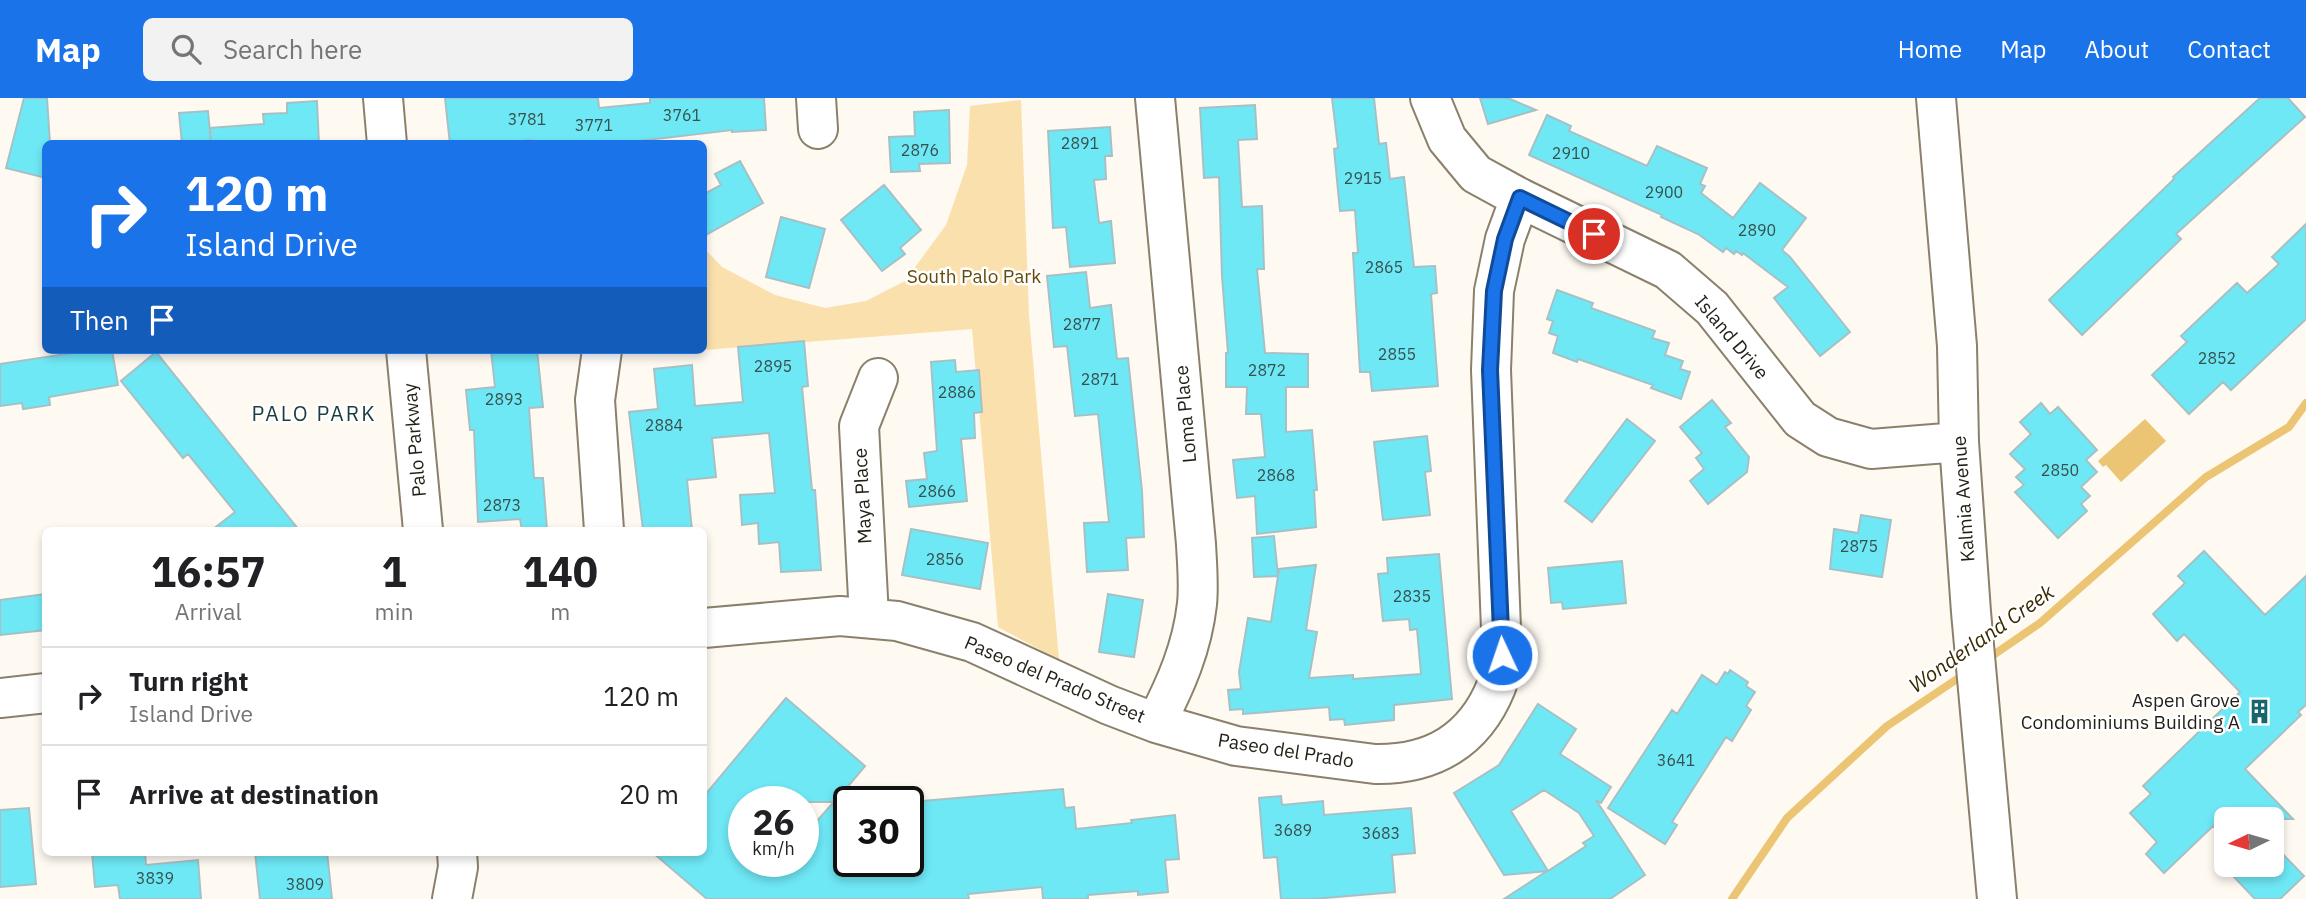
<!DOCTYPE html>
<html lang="en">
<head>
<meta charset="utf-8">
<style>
	:root { --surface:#fff; --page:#f2f2f2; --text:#202124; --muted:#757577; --line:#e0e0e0; --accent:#1a73e8 }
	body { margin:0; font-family:"IBM Plex Sans",sans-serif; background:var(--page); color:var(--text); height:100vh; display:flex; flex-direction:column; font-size:26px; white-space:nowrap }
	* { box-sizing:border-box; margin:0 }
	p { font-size:23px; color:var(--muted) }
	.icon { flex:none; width:38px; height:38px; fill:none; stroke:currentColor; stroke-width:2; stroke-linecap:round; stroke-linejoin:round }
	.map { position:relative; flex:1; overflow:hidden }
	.details { position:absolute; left:42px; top:429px; width:665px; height:329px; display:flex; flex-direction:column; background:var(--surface); border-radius:10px; box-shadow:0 4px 10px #0003 }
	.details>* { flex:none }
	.guide { position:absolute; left:42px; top:42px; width:665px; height:214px; border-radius:10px; box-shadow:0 4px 10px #0003; background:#1a73e8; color:#fff; overflow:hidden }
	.needle { width:46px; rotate:265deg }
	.buttons { position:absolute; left:2214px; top:709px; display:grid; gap:14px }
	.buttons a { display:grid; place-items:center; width:70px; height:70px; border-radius:10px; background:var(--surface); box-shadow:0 4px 10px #0003; font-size:35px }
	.speed { position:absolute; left:728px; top:688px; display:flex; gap:14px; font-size:35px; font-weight:700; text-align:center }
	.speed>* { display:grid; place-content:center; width:91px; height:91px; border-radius:50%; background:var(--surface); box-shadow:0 4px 10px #0003; line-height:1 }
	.speed small { font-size:18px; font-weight:400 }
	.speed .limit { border:4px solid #111; border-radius:10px; background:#fff; color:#111 }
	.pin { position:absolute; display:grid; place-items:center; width:60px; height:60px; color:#fff; margin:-30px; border:4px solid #fff; border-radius:50%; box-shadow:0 2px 7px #0007 }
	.me { position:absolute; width:77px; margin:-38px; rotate:357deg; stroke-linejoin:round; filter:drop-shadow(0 0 5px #0008) }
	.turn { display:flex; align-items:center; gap:24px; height:147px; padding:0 28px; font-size:32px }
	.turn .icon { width:91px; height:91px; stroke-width:2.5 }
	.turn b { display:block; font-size:49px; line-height:60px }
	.then { display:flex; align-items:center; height:66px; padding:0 28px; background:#0003; gap:14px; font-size:26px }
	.eta { display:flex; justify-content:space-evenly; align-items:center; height:119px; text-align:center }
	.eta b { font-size:42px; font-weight:800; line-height:49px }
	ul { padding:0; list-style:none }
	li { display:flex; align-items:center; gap:21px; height:98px; padding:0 28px; border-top:2px solid var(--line) }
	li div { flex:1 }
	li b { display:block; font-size:26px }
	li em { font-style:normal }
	header { display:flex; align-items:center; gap:42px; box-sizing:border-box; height:98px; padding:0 35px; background:var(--accent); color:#fff }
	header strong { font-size:33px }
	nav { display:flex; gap:38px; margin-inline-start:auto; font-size:24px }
	.search { width:490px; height:63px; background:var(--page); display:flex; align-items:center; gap:18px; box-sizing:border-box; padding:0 24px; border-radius:10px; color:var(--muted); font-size:26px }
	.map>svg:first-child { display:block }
	.green { fill:#fae0ad }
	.water { fill:#ebc573 }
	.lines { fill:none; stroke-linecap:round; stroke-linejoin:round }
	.stream { stroke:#ebc573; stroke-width:8 }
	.building { fill:#6fe8f6; stroke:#a5c1c5; stroke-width:2; fill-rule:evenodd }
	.minor-casing { stroke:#8a806c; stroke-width:42 }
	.minor { stroke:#fff; stroke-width:38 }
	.route-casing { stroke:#114b97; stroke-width:18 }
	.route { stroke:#1a73e8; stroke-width:12 }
	.labels { text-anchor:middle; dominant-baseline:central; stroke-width:5; stroke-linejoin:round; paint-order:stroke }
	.number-label { font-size:16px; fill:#36514f }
	.park-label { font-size:19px; fill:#644b08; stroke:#fff }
	.street-label { font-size:19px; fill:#231f17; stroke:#fff }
	.poi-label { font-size:19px; fill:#231f17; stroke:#fff; text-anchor:end }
	.neighbourhood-label { font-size:21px; letter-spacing:2px; fill:#1c3e42; stroke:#fff }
	.water-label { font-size:21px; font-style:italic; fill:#392a04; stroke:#fff }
</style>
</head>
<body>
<header>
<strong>Map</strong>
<div class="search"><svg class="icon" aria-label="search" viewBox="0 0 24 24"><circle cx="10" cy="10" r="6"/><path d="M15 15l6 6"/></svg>Search here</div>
<nav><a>Home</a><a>Map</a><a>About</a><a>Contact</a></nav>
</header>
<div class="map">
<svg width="2306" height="801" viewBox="0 0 2306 801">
	<rect width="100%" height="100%" fill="#fef9f1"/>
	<path class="green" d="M1021,2l8,215 30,345 -61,-33 -26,-298 -268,21v-102l18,19 53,28 50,13 41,-7 39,-20 41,-56 21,-60 3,-59z"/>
	<path class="water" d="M2145,321l21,22 -45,41 -15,-17 -3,2 -5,-6z"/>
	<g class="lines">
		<path class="stream" d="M1986,562l54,-37 166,-146 83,-50 17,-24
			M1732,801l55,-81 100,-92 79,-53"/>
	</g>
	<path class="building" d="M24,0h23l3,46h-4v34l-40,-10z
		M445,0h153l1,10 51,-5v-5h114l2,32 -34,2v-2l-119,14h-82v-4l-33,4h-48z
		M1332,0h42l5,46 7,-1 4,36 14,-2 10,90 21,-1 2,27 -6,1 7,92 -66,5 -2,-19h-10l-7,-119h5l-3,-43 -15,1 -6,-62 4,-1z
		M1480,0h28l28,12 -48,14z
		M2260,0h28l17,19 -129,117 5,5 -99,96 -33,-35 125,-121 -1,-2z
		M317,3l2,43h-108l-1,-16 54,-4 -1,-10 24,-1v-10z
		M1255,7l2,34 -19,1 4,67 20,-1 2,63h-7l8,84 43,1v33h-22v45l26,-2 5,60h-3l2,37 -59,7 -2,-38 -18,2 -4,-38 32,-3 -4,-43h-15l1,-27h-21v-34h2l-6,-77 -3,-99 -15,1 -4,-70z
		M949,12l1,53 -31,1 1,7 -29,1 -2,-35 26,-1 -1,-24z
		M208,13l3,33h-29l-3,-31z
		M1547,17l24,11 -2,5 78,35 10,-20 50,22 -7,16 5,2 -4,7 32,25 27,-35 46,35 -24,32 8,7 60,75 -30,24 -46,-58 14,-11 -45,-34 -1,2 -6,-4 -2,3 -8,-6 -3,4 -25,-18 -37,-17 1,-2 -133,-60z
		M1110,29l2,29h-7l1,23 -12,1 5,43 12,-2 4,42 -45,4 -4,-40 -13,1 -5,-97z
		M740,63l23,42 -59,33v-42l17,-9 -6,-11z
		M884,87l37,45 -21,18 5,6 -23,17 -41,-51z
		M781,119l44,12 -16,59 -43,-11z
		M2306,126v95l-75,71 -8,-8 -34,32 -37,-39 35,-33 -6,-6 56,-53 10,10 32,-29 -7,-7z
		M1086,174l4,36 21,-3 6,54 11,-1 14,133 2,46 -18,1 2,32 -41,2 -3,-49 25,-1 -11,-108 -23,2 -8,-70 -13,1 -7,-71z
		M1557,192l36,13 -2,5 64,23 -3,7 17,5 -4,12 18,6 -3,8 10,3 -9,27 -30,-11 2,-3 -75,-26 -1,3 -24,-9 5,-17 -9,-3 4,-12 -6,-2z
		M804,243l4,45 -6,1 10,103h3l6,80 -40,2 -2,-30 -20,2 -1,-21 -16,2 -2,-30 35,-2 -6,-60 -57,5 4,39 -29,3 5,50h-49l-14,-118 29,-3 -4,-40 38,-4 3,41 48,-4 -5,-55z
		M92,252h20l6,35 -69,12 1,8 -27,4 -1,-6 -22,3v-42z
		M491,252h46l6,57 -14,1 5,70h9l4,52h-25l-2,-11 -42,3 -4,-92h-4l-4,-40 29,-3z
		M156,254l143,178h-87l23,-18 -47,-58 -5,4 -62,-77z
		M955,262l1,12 23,-2 3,42 -8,1 1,25 -14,1 6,62 -58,6 -3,-26 21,-2 -3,-26 13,-2 -6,-89z
		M1712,302l19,23 -6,4 24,30 -2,15 -39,32 -18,-23 14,-12 -8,-11 6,-5 -22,-26z
		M2041,305l9,11 8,-7 39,43 -11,10 11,12 -16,15 9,9 -9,8 6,7 -29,27 -43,-46 9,-7 -8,-8 9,-8 -15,-15 21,-20 -11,-12z
		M1627,321l28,22 -63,81 -27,-21z
		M1427,338l4,35 -6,1 5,43 -47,5 -9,-78z
		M1861,417l30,5 -9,57 -52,-8 4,-40 24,4z
		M911,431l77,14 -8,46 -78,-14z
		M1274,438l4,40 1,-7 37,-4 -10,65 11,2 -8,46 44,-3v4l68,-5 -4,-45 -7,1 -1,-11 -26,2 -5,-47 10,-1 -1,-15 52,-4 13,145 -58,6v15l-49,5 -1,-6 -14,1 -1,-13 -86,7v-5l-13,1 -2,-20 13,-1 -2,-17 9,-54 23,4 7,-46 -24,1 -2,-39z
		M2204,453l61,64 41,-39v129l-8,7 3,3 -56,54 48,50h-67v21l-13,-14 -49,47 -18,-19 11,-12 -27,-29 21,-19 -8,-8 97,-94 -56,-58 -7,7 -24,-27 32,-31 -7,-7z
		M1622,463l4,42 -63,6 -1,-7 -11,1 -3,-35z
		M46,496v36l-46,5v-35z
		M1108,496l35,6 -9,57 -35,-5z
		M1730,572l18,12 -2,4 9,6 -9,14 5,4 -19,31 -6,-4 -54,85 5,3 -12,19 -57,-36 64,-98 5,4 25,-39 15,10 8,-13 3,2z
		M786,600l79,68 -30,36h-91v59h59v-24l29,-33 17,14v43h59v-15l7,-1 -4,-43 152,-13 2,19 9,-1 2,22 56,-6 -1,-3 44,-5 4,44 -14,1 3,32 -30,3v-4l-50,4v4h-45l-1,-12 -74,7 1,5h-262l-55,-47h52v-56z
		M1538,606l38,25 -16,25 51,33 -10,16 -5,-3 49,75 -35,24h-106l43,-28 -43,4 -50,-82 45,-28zM1544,692l35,23 15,23 -11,7 3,3 -38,25 -37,-60z
		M1281,698l1,9 41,-4 1,14 87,-7 4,45 -23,2 3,37 -82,7h-32l-4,-42 -13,1 -5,-60z
		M29,710l7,76 -36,3v-77z
		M2272,745l32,33 -24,23h-25l-21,-22 13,-13h25z
		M92,754h53l1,13 52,-5 3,39h-81l-2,-14 -23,2z
		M255,754h72l5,47h-72z"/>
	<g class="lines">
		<defs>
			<path id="minor" d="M383,0l4,46
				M816,0l2,31
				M1155,0l41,446c1,20 3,41 1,60 -5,44 -21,80 -41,119
				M1430,0l17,41 29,35 44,24 148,72 44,38 88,111 28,18 43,12 88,-7
				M1936,0l21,248 2,96 12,170 26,287
				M406,252l17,180
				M602,252l-7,50 9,130
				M869,519l-10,-191 19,-48
				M704,530l136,-12 57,5 75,21 137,63 47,18 80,23 139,18c57,1 99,-23 121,-77 4,-9 4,-21 6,-32l-11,-285 3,-79 11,-52 15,-41
				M0,600l46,-5
				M452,801l6,-32 -1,-15"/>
		</defs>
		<use href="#minor" class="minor-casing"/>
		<use href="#minor" class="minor"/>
	</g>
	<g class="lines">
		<defs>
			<path id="route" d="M1502,557l-12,-285 4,-79 11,-52 15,-41 74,36"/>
		</defs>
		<use href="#route" class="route-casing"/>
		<use href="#route" class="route"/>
	</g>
	<defs>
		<symbol id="building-bare" viewBox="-9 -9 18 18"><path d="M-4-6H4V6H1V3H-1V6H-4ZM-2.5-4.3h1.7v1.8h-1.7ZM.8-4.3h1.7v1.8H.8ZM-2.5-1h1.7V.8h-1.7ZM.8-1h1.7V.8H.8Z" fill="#18656d" stroke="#fff" stroke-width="2.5" paint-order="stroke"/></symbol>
	</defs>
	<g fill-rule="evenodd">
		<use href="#building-bare" x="2242" y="596" width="35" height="35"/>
	</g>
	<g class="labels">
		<g class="number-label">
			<text x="682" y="17">3761</text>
			<text x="527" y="21">3781</text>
			<text x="594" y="27">3771</text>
			<text x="1080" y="45">2891</text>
			<text x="920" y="52">2876</text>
			<text x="1571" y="55">2910</text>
			<text x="1363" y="80">2915</text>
			<text x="1664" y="94">2900</text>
			<text x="1757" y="132">2890</text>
			<text x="1384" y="169">2865</text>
			<text x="1082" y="226">2877</text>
			<text x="1397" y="256">2855</text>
			<text x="2217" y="260">2852</text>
			<text x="773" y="268">2895</text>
			<text x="1267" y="272">2872</text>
			<text x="1100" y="281">2871</text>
			<text x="957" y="294">2886</text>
			<text x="504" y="301">2893</text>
			<text x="664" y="327">2884</text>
			<text x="2060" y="372">2850</text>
			<text x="1276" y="377">2868</text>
			<text x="937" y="393">2866</text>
			<text x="502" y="407">2873</text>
			<text x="1859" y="448">2875</text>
			<text x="945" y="461">2856</text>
			<text x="1412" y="498">2835</text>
			<text x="1676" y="662">3641</text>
			<text x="1293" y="732">3689</text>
			<text x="1381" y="735">3683</text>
			<text x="155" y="780">3839</text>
			<text x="305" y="786">3809</text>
		</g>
		<g class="park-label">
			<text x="974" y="178">South Palo Park</text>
		</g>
		<g class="street-label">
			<text transform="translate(1732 239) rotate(50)">Island Drive</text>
			<text transform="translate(1185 316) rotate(-95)">Loma Place</text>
			<text transform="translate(414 342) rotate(-95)">Palo Parkway</text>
			<text transform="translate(862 398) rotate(-93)">Maya Place</text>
			<text transform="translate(1963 401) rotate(-94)">Kalmia Avenue</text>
			<text transform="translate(1055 581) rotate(23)">Paseo del Prado Street</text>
			<text transform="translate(1286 652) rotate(9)">Paseo del Prado</text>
		</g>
		<g class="poi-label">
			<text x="2240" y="602">Aspen Grove<tspan x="2240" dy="22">Condominiums Building A</tspan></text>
		</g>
		<g class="neighbourhood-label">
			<text x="314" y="315">PALO PARK</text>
		</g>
		<g class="water-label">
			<text transform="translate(1981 540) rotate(-35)">Wonderland Creek</text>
		</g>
	</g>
</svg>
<div class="buttons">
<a><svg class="needle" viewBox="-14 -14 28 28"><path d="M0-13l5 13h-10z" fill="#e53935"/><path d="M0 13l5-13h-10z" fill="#757577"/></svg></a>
</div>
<div class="speed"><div>26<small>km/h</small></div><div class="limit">30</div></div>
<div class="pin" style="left:1594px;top:136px;background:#d93025"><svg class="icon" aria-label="arrive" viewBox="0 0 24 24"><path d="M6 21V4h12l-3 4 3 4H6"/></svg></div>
<svg class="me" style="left:1502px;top:557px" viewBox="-20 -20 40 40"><circle r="17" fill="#1a73e8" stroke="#fff" stroke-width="3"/><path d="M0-11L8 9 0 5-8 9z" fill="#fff"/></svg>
<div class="guide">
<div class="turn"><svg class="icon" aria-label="right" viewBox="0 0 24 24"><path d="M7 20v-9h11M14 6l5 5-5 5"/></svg><div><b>120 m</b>Island Drive</div></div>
<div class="then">Then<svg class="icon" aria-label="arrive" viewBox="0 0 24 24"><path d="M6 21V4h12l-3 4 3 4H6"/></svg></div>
</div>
<section class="details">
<div class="eta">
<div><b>16:57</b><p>Arrival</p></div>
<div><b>1</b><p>min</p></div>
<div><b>140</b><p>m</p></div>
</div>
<ul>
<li><svg class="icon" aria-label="right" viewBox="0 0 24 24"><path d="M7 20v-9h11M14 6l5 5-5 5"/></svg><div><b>Turn right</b><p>Island Drive</p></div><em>120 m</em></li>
<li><svg class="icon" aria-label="arrive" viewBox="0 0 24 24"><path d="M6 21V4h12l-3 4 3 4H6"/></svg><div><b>Arrive at destination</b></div><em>20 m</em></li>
</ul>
</section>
</div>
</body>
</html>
